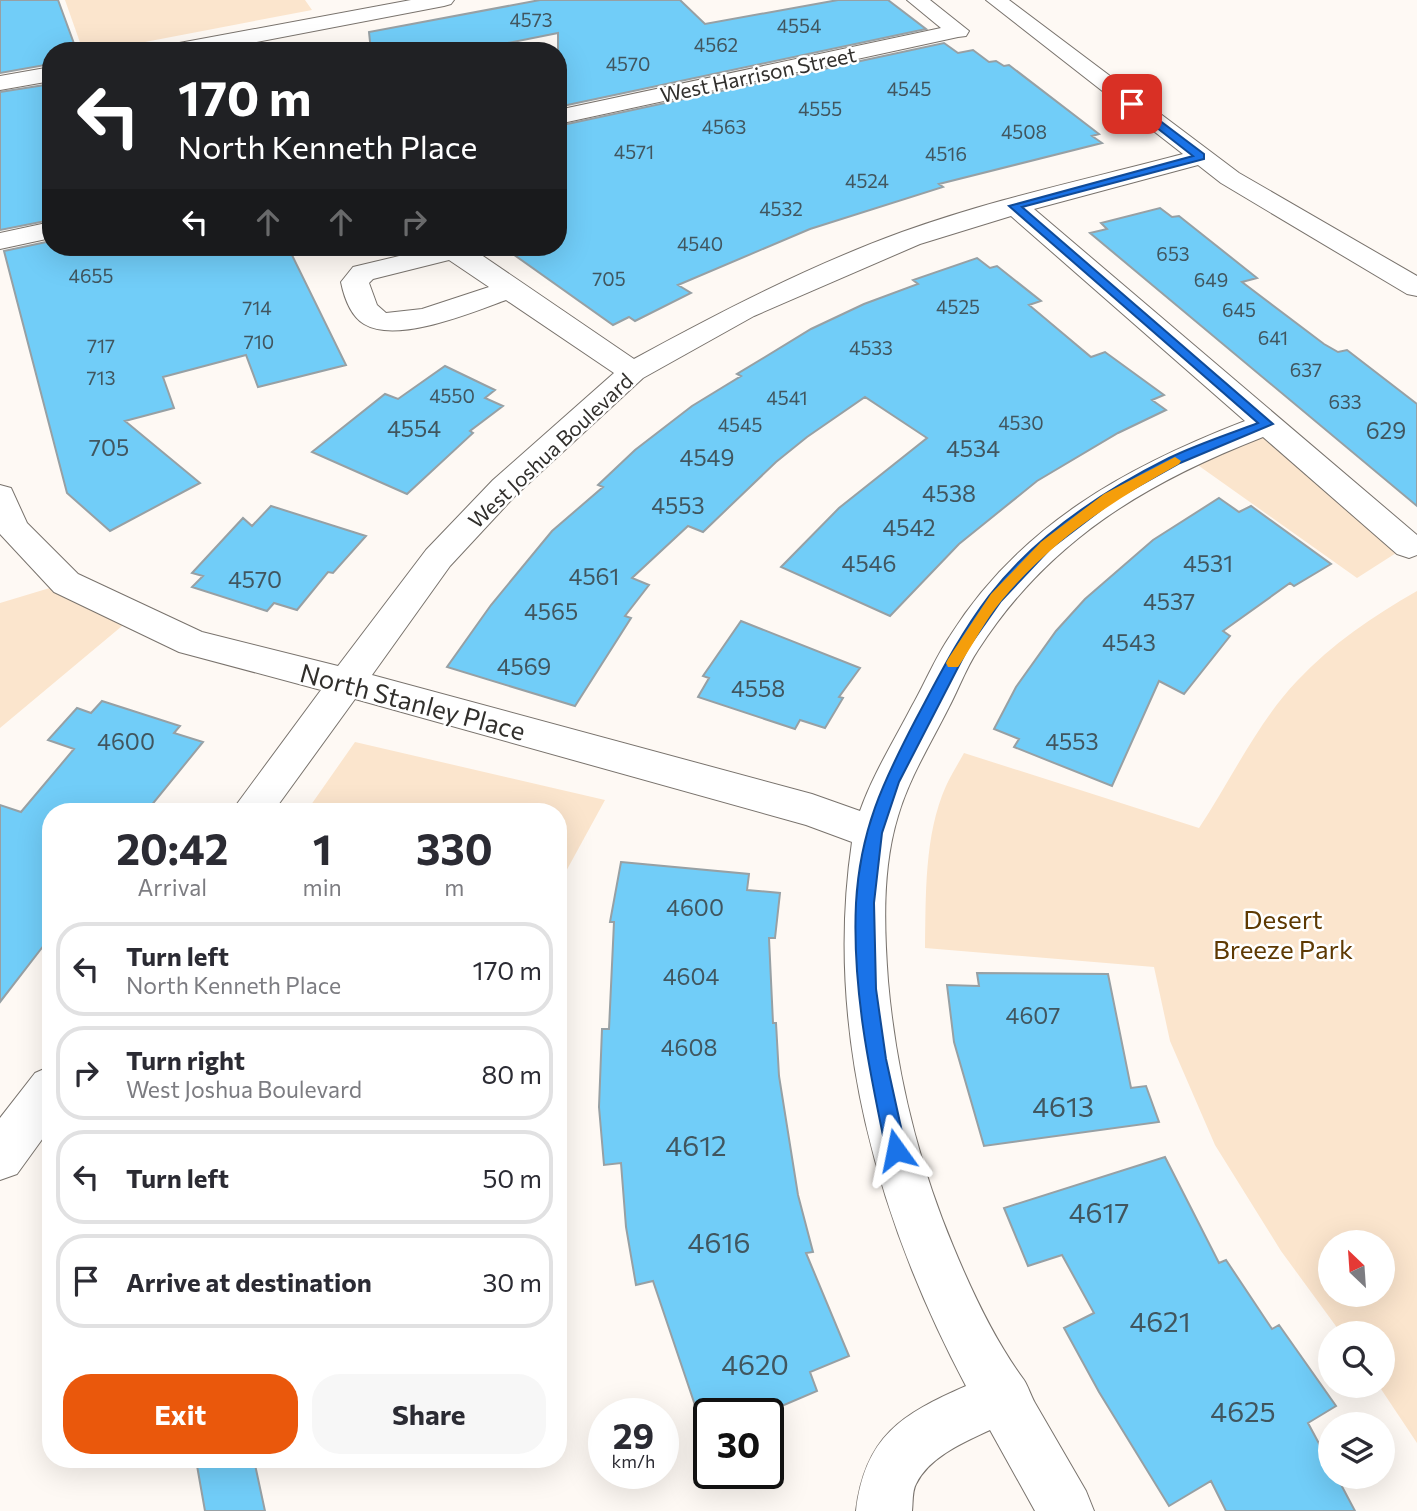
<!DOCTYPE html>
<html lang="en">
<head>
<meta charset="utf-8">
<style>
	:root { --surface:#fff; --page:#f7f7f7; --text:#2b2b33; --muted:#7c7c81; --line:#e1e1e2; --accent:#ea580c }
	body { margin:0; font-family:Commissioner,sans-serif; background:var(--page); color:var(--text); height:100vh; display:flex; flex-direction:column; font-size:26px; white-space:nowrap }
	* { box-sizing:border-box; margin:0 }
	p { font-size:23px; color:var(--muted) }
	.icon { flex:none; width:38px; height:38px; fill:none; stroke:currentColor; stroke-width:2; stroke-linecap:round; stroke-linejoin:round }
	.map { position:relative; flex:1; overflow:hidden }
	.panel { position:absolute; left:42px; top:803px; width:525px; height:665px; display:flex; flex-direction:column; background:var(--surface); border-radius:28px; box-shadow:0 7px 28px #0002 }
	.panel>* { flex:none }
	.hud { position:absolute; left:42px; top:42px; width:525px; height:214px; border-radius:28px; box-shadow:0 7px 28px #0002; background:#202124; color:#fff; overflow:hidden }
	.needle { width:46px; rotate:335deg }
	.tools { position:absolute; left:1318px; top:1230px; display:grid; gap:14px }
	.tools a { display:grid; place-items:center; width:77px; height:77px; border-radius:50%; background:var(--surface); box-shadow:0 7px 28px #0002; font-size:35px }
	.speed { position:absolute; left:588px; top:1398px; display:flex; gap:14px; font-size:35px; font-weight:700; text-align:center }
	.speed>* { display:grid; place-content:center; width:91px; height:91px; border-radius:50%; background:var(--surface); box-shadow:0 7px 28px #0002; line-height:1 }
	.speed small { font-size:18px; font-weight:400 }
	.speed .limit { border:4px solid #111; border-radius:10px; background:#fff; color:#111 }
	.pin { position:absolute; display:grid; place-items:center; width:60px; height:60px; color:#fff; margin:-30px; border-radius:14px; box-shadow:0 4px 10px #0006 }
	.me { position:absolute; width:77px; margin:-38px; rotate:348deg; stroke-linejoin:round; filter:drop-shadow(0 0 5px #0008) }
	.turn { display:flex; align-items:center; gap:24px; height:147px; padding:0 21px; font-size:32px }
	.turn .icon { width:91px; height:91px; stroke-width:2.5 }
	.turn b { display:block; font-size:49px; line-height:60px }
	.lanes { display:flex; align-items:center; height:66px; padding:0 21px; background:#0003; justify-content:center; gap:35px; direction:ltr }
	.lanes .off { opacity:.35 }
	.eta { display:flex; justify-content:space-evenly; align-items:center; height:119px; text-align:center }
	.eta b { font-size:42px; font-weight:700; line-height:49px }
	.button { display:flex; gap:14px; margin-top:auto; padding:14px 21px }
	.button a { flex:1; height:80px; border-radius:28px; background:var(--accent); color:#fff; font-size:28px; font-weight:700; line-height:80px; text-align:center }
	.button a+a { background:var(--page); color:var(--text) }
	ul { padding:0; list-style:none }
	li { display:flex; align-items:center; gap:21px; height:94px; margin:0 14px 10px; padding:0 7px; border:4px solid var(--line); border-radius:28px }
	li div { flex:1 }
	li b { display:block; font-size:26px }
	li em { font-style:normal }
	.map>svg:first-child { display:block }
	.green { fill:#fbe5cd; fill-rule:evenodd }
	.building { fill:#71cdf8; stroke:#97a0a4; stroke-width:2 }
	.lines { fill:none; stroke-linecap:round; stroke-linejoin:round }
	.minor-casing { stroke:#79736d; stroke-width:2 }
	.minor { fill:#fff; fill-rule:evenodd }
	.route { fill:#1a73e8; stroke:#114b97; stroke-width:2 }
	.slow { fill:#f59e0b }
	.labels { text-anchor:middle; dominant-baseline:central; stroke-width:5; stroke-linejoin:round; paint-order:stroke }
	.far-number-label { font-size:19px; fill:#41565f }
	.far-street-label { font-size:21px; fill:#312f2c; stroke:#fff }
	.number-label { font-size:23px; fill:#41565f }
	.street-label { font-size:26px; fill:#312f2c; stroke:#fff }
	.park-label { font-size:26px; fill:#5e3902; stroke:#fff }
	.near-number-label { font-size:28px; fill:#41565f }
</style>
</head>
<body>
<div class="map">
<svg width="1417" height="1511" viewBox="0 0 1417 1511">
	<rect width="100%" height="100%" fill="#fef9f4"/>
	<path class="green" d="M65,0h240l7,10 -214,41h-15z
		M1267,424l140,122 -50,32 -172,-122z
		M63,584l71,32 -134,112v-125z
		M1417,591v852l-38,-57h3v-52l-41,-1 -60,-82 -66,-106 -45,-104 -16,-74 -229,-19c1,-52 -1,-113 21,-162 5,-11 12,-22 18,-33l235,75c32,-48 58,-105 98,-147 35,-37 76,-65 120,-90zM1382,1242v53h-52v-53z
		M355,742l250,58 -47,86v-74h-252z"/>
	<path class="building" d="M0,0h58l18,49 -25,2v13l-51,9z
		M540,0h140l25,24 133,-24h50l38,29 -368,78v-74l-90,18h-97l-2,-19z
		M944,43l14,10 15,-3 16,12 7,-1 8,5 5,-1 90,69 -7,2 10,7 -163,41 4,3 -133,42 -132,56 13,8 -56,28 -6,-4 -16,8 -110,-78h55v-121z
		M51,84v136l-51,10v-138z
		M1160,208l12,9 7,-1 78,62 -15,4 82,62 14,8 9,-2 70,54v102l-327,-273 17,-4 -6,-6z
		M51,241v6h237l58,118 -88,22 -12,-32 -83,22 11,31 -49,13 75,62 -90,48 -43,-38 -63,-242z
		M977,258l13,10 7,-2 44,35 -12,4 62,52 14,-5 59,43 -12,5 14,10 -48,23 -81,48 -78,63 -69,72 -109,-49 58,-59 88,-70 -62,-41 -58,40 -31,25 -73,70 -15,-6 -56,52 17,7 -24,31 6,2 -56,88 -128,-39 44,-62 61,-74 51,-44 -5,-2 37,-35 57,-44 49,-30 -4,-2 74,-45 53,-25 54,-20 -5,-4z
		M445,366l50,24 -10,8 18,8 -33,25 3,2 -66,61 -95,-42 73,-58 13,5z
		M1219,498l20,14 12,-6 80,58 -37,22 -4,-3 -67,48 7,5 -46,58 -25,-13 -47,105 -98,-39 5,-8 -25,-10 22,-42 40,-56 29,-32 68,-59z
		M271,506l95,30 -33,37 -5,-1 -31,38 -23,-7 -7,8 -75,-24 11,-11 -11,-3 51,-55 9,8z
		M741,621l119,47 -21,29 4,1 -18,30 -25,-8 -5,9 -97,-32 11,-19 -6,-2z
		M102,701l78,25 -6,7 29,9 -57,70h-95v124l-51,66v-197l21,7 53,-63 -26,-9 29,-32 14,5z
		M621,862l128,12 -2,16 33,3 -5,45h-6l4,85h3l3,53 19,119 15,57 -7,1 43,103 -39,16 7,19 -54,23h-65l-45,-133 -17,4 -10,-58 -5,-64 -17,2 -5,-58 3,-78h7l5,-107h-4z
		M977,973l131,1 23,114 15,-2 13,36 -175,24 -30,-104 -7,-57 32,1z
		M1165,1157l54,106 7,-3 46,69 7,-4 57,81 -28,17 22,41v13h7l18,34h-129l-15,-30 -42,25 -70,-114 -35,-64 30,-15 -32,-58 -34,11 -24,-58z
		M196,1460h58l11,51h-60z"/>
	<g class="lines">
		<defs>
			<path id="minor" d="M411,0h43l-3,4 -7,2 -234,45h-47l3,-5 8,-2z
				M907,0h23l39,31 -3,5 -8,1 -400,87v-14l383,-82z
				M986,0h23l230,173 178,103v20l-10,-2 -186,-111 -23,-18 -164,44 383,326v20l-8,3 -12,-4 -134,-117c-118,46 -215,104 -285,213 -12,18 -19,38 -29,57 -18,36 -40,71 -51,109 -16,52 -14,111 -10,165 8,90 30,181 65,265 19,46 42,95 71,134 4,6 7,16 11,23 17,29 34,59 51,88l8,20h-59l-45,-81c-26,12 -61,27 -74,54 -4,7 -3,19 -4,27h-56c9,-75 46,-97 110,-125 -88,-166 -142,-355 -114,-544l-46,-17 -451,-126 -82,113h-42l90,-122 -142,-38 -125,-60 -54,-58v-49l11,3 16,35 51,51 124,58 136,34 88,-116 67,-70 121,-107 -108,-73c-33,12 -109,44 -142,24 -13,-8 -20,-27 -23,-42l12,-15 84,-20h27l16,7 154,105c86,-47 175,-93 268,-127 91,-33 187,-53 281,-78zM1011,216l234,205c-119,46 -225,104 -295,215 -15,22 -25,47 -38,70 -18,35 -39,68 -52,105l-48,-17 -440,-119 78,-109 65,-70 128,-118 111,-62 166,-72zM449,260l40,27 -67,22 -36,4 -9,-8 -8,-22 4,-4z
				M51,67v14l-51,9v-14z
				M51,222v16l-51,11v-16z
				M51,1066v61l-34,47 -17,6v-62l35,-45z"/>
		</defs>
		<use href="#minor" class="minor-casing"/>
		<use href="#minor" class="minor"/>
	</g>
	<path class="route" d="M1129,102h6l69,52v5l-182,48 251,217 -93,39 -66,37 -64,49 -49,52 -33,47 -69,134 -17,51 -8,70 2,86 10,70 20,91 -3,7 -7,3 -7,-3 -3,-7c-17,-81 -34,-163 -30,-247 4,-73 27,-121 60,-184 23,-43 44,-85 73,-123 46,-60 114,-105 180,-138 29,-14 60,-24 89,-35l-249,-217 184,-50 -64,-50z"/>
	<path class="slow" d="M1175,457l6,4 -2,3c-68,38 -126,75 -177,136 -17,20 -29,45 -44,67h-10l-2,-4 2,-4 43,-65 50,-52 63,-48z"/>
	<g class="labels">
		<g class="far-number-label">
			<text x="531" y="19">4573</text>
			<text x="799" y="25">4554</text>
			<text x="716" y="44">4562</text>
			<text x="628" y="63">4570</text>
			<text x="909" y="88">4545</text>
			<text x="820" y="108">4555</text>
			<text x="724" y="126">4563</text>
			<text x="1024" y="131">4508</text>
			<text x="634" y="151">4571</text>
			<text x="946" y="153">4516</text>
			<text x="867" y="180">4524</text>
			<text x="781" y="208">4532</text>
			<text x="700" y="243">4540</text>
			<text x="1173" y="253">653</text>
			<text x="91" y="275">4655</text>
			<text x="609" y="278">705</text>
			<text x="1211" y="279">649</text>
			<text x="958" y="306">4525</text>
			<text x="257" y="307">714</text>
			<text x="1239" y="309">645</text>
			<text x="1273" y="337">641</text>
			<text x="259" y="341">710</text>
			<text x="101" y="345">717</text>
			<text x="871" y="347">4533</text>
			<text x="1306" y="369">637</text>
			<text x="101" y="377">713</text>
			<text x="452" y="395">4550</text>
			<text x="787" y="397">4541</text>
			<text x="1345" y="401">633</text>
			<text x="1021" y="422">4530</text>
			<text x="740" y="424">4545</text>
		</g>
		<g class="far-street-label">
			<text transform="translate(758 74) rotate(-12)">West Harrison Street</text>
			<text transform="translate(550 450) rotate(-43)">West Joshua Boulevard</text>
		</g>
		<g class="number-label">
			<text x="414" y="428">4554</text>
			<text x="1386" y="430">629</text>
			<text x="109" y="447">705</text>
			<text x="973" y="448">4534</text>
			<text x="707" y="457">4549</text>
			<text x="949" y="493">4538</text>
			<text x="678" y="505">4553</text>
			<text x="909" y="527">4542</text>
			<text x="869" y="563">4546</text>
			<text x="1208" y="563">4531</text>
			<text x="594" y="576">4561</text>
			<text x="255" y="579">4570</text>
			<text x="1169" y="601">4537</text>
			<text x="551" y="611">4565</text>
			<text x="1129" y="642">4543</text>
			<text x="524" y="666">4569</text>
			<text x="758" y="688">4558</text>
			<text x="126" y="741">4600</text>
			<text x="1072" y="741">4553</text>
			<text x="695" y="907">4600</text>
			<text x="691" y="976">4604</text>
			<text x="1033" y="1015">4607</text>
			<text x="689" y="1047">4608</text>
		</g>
		<g class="street-label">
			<text transform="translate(413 701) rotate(15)">North Stanley Place</text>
		</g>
		<g class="park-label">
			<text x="1283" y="918">Desert<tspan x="1283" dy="30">Breeze Park</tspan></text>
		</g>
		<g class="near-number-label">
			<text x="1063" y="1106">4613</text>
			<text x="696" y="1145">4612</text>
			<text x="1099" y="1212">4617</text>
			<text x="719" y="1242">4616</text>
			<text x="1160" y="1321">4621</text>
			<text x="755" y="1364">4620</text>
			<text x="1243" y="1411">4625</text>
		</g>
	</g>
</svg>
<div class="tools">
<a><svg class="needle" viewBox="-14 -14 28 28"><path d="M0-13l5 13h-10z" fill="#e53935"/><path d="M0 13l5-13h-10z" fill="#7c7c81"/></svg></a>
<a><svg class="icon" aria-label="search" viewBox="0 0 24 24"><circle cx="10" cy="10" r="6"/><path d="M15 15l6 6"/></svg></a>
<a><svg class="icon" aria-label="layers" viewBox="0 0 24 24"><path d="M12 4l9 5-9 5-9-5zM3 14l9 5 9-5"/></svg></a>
</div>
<div class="speed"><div>29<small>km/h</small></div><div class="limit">30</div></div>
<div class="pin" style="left:1132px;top:104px;background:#d93025"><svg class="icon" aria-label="arrive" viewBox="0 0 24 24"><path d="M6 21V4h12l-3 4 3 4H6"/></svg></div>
<svg class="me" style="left:896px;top:1150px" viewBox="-20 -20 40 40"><path d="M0-17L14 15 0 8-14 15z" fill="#1a73e8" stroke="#fff" stroke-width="4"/></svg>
<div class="hud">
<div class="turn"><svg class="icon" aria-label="left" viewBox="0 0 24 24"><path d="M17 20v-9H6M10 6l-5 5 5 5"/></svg><div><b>170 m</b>North Kenneth Place</div></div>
<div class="lanes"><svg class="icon" aria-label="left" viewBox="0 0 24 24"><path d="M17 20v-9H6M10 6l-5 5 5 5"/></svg><svg class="icon off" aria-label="ahead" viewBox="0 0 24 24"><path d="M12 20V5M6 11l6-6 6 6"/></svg><svg class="icon off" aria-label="ahead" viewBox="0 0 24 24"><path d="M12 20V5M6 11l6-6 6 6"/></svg><svg class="icon off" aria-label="right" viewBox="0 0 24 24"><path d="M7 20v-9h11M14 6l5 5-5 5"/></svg></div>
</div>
<section class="panel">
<div class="eta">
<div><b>20:42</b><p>Arrival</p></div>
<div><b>1</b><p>min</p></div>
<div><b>330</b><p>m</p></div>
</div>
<ul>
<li><svg class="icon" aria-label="left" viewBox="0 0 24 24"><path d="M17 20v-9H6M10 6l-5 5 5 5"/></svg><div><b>Turn left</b><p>North Kenneth Place</p></div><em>170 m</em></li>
<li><svg class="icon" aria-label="right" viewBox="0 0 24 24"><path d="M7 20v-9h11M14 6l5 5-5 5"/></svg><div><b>Turn right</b><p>West Joshua Boulevard</p></div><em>80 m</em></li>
<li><svg class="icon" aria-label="left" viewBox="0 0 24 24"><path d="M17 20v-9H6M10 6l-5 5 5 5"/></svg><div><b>Turn left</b></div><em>50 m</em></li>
<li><svg class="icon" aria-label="arrive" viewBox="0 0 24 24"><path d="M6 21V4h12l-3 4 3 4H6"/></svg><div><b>Arrive at destination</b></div><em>30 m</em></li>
</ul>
<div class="button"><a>Exit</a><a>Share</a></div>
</section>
</div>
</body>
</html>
